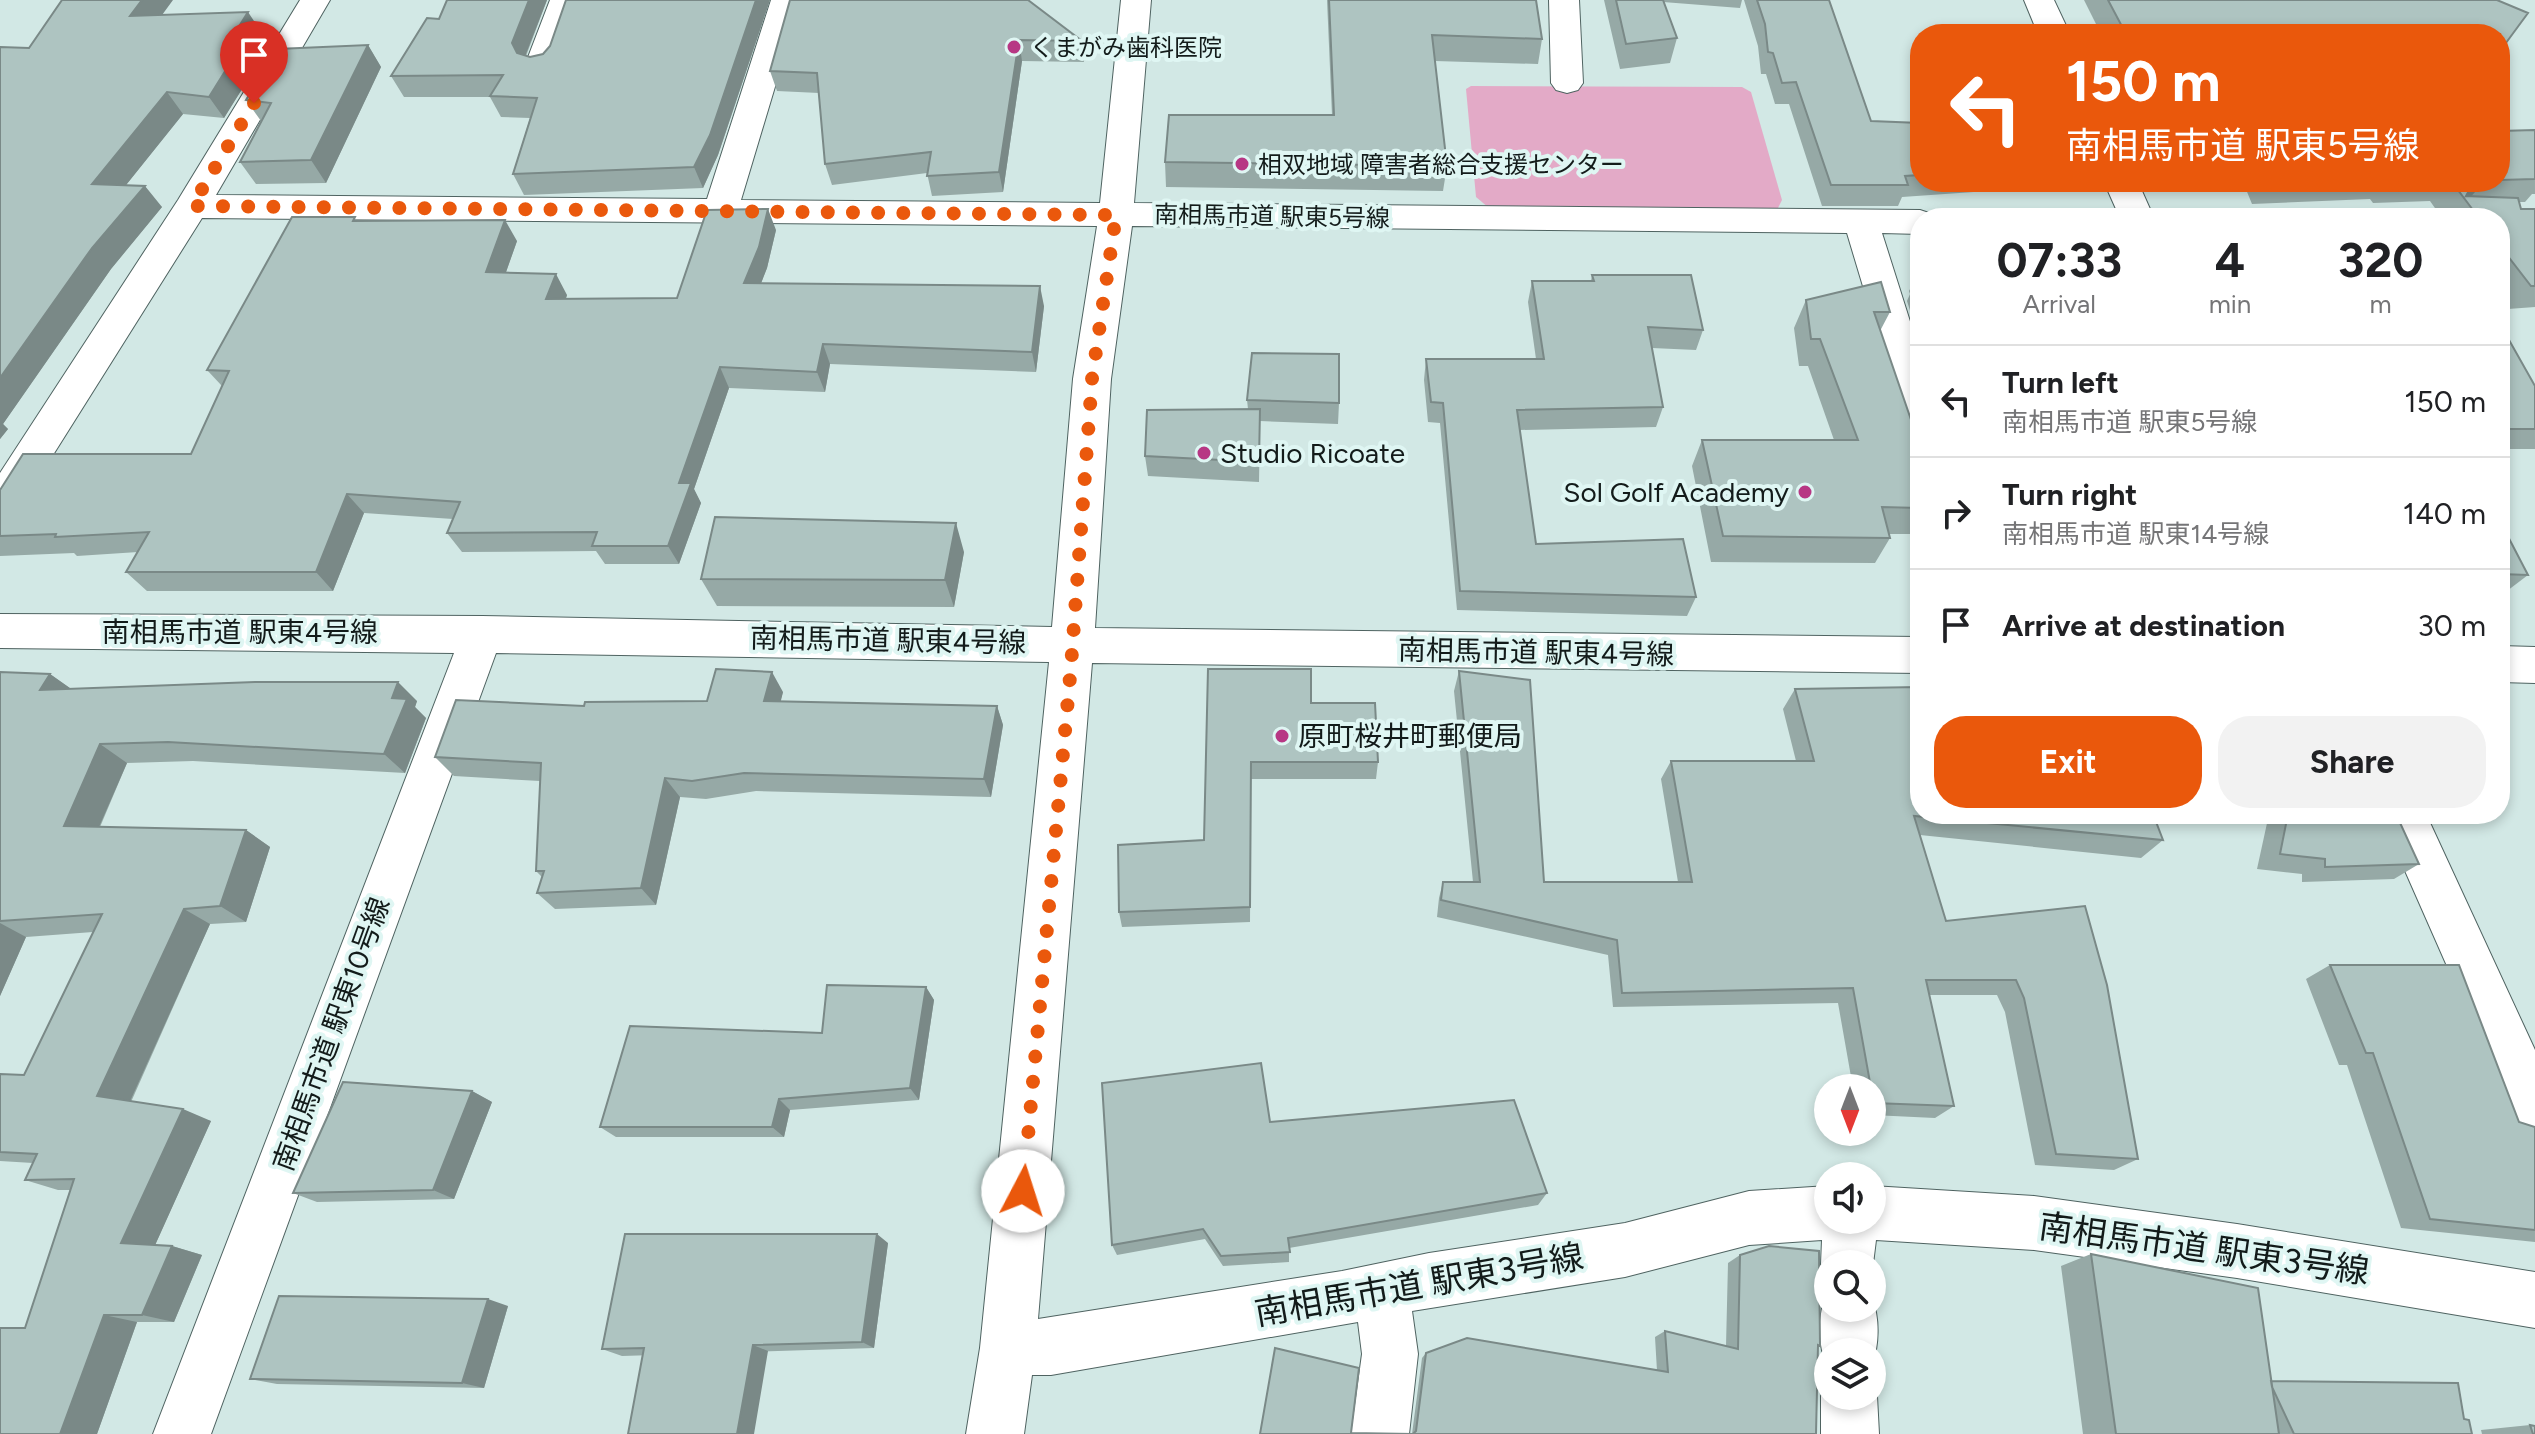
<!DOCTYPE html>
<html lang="en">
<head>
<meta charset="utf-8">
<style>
	:root { --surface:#fff; --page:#f2f2f2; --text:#202124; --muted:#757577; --line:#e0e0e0; --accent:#ea580c }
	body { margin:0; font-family:Figtree,"Noto Sans JP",sans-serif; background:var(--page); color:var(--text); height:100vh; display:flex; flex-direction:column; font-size:30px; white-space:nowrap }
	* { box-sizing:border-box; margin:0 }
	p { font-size:26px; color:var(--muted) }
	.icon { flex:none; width:44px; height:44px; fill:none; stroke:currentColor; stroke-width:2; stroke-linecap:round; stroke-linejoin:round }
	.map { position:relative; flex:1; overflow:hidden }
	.details { position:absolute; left:1910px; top:208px; width:600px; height:616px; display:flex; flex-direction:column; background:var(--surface); border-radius:32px; box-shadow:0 4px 12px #0003 }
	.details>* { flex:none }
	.guide { position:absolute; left:1910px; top:24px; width:600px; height:168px; border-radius:32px; box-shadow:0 4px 12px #0003; background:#ea580c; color:#fff; overflow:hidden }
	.needle { width:52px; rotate:180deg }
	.controls { position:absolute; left:1814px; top:1074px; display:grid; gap:16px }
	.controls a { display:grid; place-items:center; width:72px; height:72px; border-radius:50%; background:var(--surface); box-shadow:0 4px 12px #0003; font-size:40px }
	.pin { position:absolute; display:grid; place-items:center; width:68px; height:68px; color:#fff; margin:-82px -34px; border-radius:50% 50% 50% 0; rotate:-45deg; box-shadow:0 0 8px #0007 }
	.pin .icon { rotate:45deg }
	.me { position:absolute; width:88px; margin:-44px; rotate:5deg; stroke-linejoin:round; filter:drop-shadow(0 0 6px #0008) }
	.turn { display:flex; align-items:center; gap:28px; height:168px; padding:0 24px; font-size:36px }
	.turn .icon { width:104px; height:104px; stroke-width:2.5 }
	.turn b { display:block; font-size:56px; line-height:68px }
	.eta { display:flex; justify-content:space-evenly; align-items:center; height:136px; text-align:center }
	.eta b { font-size:48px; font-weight:700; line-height:56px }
	.primary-button { display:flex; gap:16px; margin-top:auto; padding:16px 24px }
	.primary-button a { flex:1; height:92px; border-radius:32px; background:var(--accent); color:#fff; font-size:32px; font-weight:700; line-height:92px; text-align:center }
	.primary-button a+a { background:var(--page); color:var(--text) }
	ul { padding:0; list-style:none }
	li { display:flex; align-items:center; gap:24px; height:112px; padding:0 24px; border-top:2px solid var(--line) }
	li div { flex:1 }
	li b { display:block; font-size:30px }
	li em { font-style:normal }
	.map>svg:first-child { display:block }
	.green { fill:#e3aac7 }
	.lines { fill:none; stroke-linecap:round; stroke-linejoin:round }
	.minor-casing { stroke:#4f6361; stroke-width:2 }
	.minor { fill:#fff; fill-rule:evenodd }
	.wall { fill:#96a9a6 }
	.shaded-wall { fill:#7a8987 }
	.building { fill:#aec4c1; stroke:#7a8987; stroke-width:2 }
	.route { stroke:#ea580c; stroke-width:14; stroke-dasharray:0 25.2 }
	.poi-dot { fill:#b73784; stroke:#dff6f3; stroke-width:3 }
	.labels { text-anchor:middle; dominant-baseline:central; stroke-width:8; stroke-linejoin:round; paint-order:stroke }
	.far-poi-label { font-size:24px; fill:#131b1a; stroke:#dff6f3; text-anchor:start }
	.far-street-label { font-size:24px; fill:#131b1a; stroke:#dff6f3 }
	.poi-label { font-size:28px; fill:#131b1a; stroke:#dff6f3; text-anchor:start }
	.street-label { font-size:28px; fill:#131b1a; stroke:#dff6f3 }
	.near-street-label { font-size:34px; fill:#131b1a; stroke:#dff6f3 }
</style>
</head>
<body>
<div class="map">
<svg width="2535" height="1434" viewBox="0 0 2535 1434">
	<rect width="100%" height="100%" fill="#d2e8e5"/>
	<path class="green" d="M1471,86l271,1 9,5 31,108 -4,8h-289l-13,-11 -10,-108z"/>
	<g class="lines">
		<defs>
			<path id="minor" d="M300,0h30l-114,195 491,4 64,-199h30l-60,200 359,3 21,-203h30l-17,203 786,7 12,4 3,4h-15v16l-38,-1 38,120v74l-14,-4 -5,-10 -54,-180 -715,-7 -21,153 -16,249 825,9v36l-828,-10 -54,656 304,-48 87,-18 196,-30 124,-32 79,-5v34h44v-34l162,10 203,28 298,48v56l-298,-50 -203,-28 -158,-10 -4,32v-8h-44v17l-7,-17 1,-24 -73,5 -124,32 -213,34 6,43 -9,80h-58l11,-80 -4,-32 -307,53h-19l-8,59h-58l14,-86 69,-686 -553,-9 -285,781h-58l301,-781 -454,-5v-34l482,2 570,11 21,-248 24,-153 -895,-8 -188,299 -14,5v-49l178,-273z
				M550,0h30l-23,65 -5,7 -11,3 -11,-3 -5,-7z
				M1549,0h30l4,83 -5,7 -11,3 -11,-3 -5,-7z
				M2024,0h30l16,34h-32z
				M2104,182h34l16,36h-34z
				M2500,646l35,1v36l-35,-1z
				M2380,814h46l109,236v83l-18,-8z
				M1828,1290v18h44v-9c8,19 7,47 0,65v-12h-44v17c-11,-26 -11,-54 0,-79z
				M1828,1378v18h44v-13l5,13 2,38h-58v-38z"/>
		</defs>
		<use href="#minor" class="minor-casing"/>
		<use href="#minor" class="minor"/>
	</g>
	<path class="wall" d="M547,0l-21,56 4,1 13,-3 7,-8 16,-46h204l-52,155 -15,33 -179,7 -11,-21 17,-56 -29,-1 -11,-20h-86l-13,-21 48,-57z
		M790,0l292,41 2,21 -62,-1 -19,131 -71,4 -5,-23 -95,12 -7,-21 -6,-71 -42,-2 -7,-20z
		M1327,0h209l6,39 -4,25 -103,-3 12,105 -4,25 -277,-4 -1,-25 167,-47z
		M1604,0h138l-2,8 -77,-6 14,36 -7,25 -50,6z
		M1744,0h85l42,121 49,2v59h72l-4,9 -86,6 -4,9h-76l-33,-102h-14l-9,-30h-5l-3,-28z
		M2084,0h413l3,34h-399z
		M162,15l100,18 -17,29 7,11 -28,45 -41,-4 -57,71 36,22 -51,62 -108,155 5,5 -8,10v-392l29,1z
		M368,45l13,22 -55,116 -70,1 -16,-22 21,-41 -15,-21z
		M2535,130v64h-3l-7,8h-6l2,7h14v98l-27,2 -8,-12v-79h-58l-12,-17 -57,2 -3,-4 -118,5 -9,-22h257v-51z
		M358,221l159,20 -11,31 61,23 -1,4 111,-1 99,-68 -9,38 -6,15 283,23 -8,66 -206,-8 -5,28 -96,-4 -35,101 7,14 -22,61h-74l-9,-13 -134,1 -15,-19 6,-14 -89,-6 -31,78h-186l-21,-19 12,-20 -61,4 -3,-3 -74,3v-66l191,-36 31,-68 -15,-16z
		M1920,270v69h-1l-12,-38 3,-7 -1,-3z
		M1592,275l111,55 -7,20 -44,-2 11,59 -7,20 -136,3 16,114 160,53 -9,19 -230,-6 -17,-187 -12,-1 -4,-42 2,-21h110l-8,-57 4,-21h59z
		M1806,300l84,12 -10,19 38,109h2v94h-31l1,4 -15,25 -164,-1 -19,-96 10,-26h132l-26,-74h-9l-5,-38z
		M2500,324l35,62v63h-35z
		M1247,400l92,3 -1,21 -78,-3 -1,61 -111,-6 -3,-20 103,-47z
		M2500,525l28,50 -25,19h-3z
		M964,552l-10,55 -237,-1 -16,-27z
		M1208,669l103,34 67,59 -2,17h-125l-1,143 -128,5 -3,-15 85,-72z
		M1459,671l85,211h134l-17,-103 10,-18h125l-13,-52 12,-20 368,151 -22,18 -221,-23 26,86 139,-15 53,253 -24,11 -79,-5 -30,-153 -8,-17h-68l25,111 -19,12 -63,-3v-27h-19l-15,-85 -225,4 -5,-52 -171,-38 2,-19 4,-16h30l-19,-191z
		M0,672l50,2 21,15 346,12 -2,6 11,11 -21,55 -212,-12 -66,2 -27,64 146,3 24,17 -24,75 -36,2 -79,178 80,19 -56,124 17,1 30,9 -28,67h-37l-40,112h-97l25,-106 45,-138h-12l-33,-10 8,-17 -33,-2v-87l24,1 69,-143 -67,5 -26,59z
		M783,692l-3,10 217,4 6,19 -12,72 -235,-6 -50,8 -26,-2 -24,108 -101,4 -18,-16 5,-16 -6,-6 4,-90 -86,-5 -19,-19 149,-51 123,-5z
		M2269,814h127l23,50 -25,15 -92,3v-8l-45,-5z
		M2330,965l189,157 16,5v115l-134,-14 -54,-163h-8l-33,-86z
		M926,987l8,13 -15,100 -129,10 -6,27h-168l-16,-10 222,-94z
		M472,1091l20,11 -38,97 -137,3 -24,-9z
		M1270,1122l277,71 -9,12 -249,43v14l-66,4 -18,-27 -88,16 -5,-10z
		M888,1243l-14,105 -252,8 -20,-7z
		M2091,1254l180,127 193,38 8,15h-389l-22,-168z
		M1740,1255l80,91 -2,1 -2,87h-556l91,-1 61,1 10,-76 4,-5 231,18 -2,-34 10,-6 61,15 2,-83z
		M508,1306l-24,82 -207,-4 -27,-5z
		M2530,1425l5,9h-53l-1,-4z"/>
	<path class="shaded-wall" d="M142,0h31l-27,37 -16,-21z
		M529,0h18l-25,64 -10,-21z
		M756,0h14l-52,155 -15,33 -9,-21z
		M248,12l14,21 -17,29 7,11 -28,45 -15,-21 14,-45z
		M1019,40l3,21 -19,131 -4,-20z
		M368,45l13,22 -55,116 -15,-23z
		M167,92l16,22 -73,91 -18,-21z
		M2481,182h3l-17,19 -4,-5 9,-11z
		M145,186l17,21 -51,62 -108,155 5,5 -8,10v-61l92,-130z
		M768,209l8,21 -9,38 -14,36 -9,-21z
		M505,220l12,21 -18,51 -13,-20z
		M556,274l11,21 -9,25 -12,-21z
		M1040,286l4,20 -8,66 -4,-20z
		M823,344l7,20 -5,28 -8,-20z
		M720,367l9,21 -35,101 7,14 -22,61 -11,-18 11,-63z
		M347,494l17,19 -31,78 -17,-19z
		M956,523l8,29 -10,55 -9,-27z
		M772,672l11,20 -7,29 -12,-20z
		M50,674l27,19 -37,-3z
		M398,682l19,19 -2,6 11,11 -21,55 -21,-19 8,-56z
		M997,706l6,19 -12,72 -7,-18z
		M100,744l27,19 -35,80 -28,-17z
		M665,778l15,19 -24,108 -15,-17z
		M246,830l24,17 -24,75 -26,-16z
		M184,909l26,15 -83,184 -30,-12z
		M0,923l26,14 -26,59z
		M926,987l8,13 -15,100 -9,-12z
		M472,1091l20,11 -38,97 -21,-9z
		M779,1099l11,11 -6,27 -12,-10z
		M183,1109l28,12 -59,131 -31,-9z
		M877,1234l11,9 -14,105 -12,-6z
		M172,1246l30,9 -28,67 -32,-7z
		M488,1299l20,7 -24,82 -22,-5z
		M104,1315l33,7 -40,112h-37z
		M753,1345l15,6 -14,83h-17z"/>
	<path class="building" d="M62,0h80l-12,16 118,-4 -25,40h14l-28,45 -42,-5 -75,92 53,2 -53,62 -92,130v-331l29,1z
		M447,0h82l-17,43 5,10 13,4 13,-3 7,-8 16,-46h190l-46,135 -16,32 -181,7 24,-76 -47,-2 13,-21 -112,1 36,-58 12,1z
		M790,0h238l54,41 -63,-1 -20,132 -72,4 4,-24 -106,12 -8,-91 -47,-2z
		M1329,0h207l6,39 -110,-4 15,131 -282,-4 4,-47h165z
		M1616,0h47l14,38 -51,6z
		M1757,0h72l42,121 49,2v52l-15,1 3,9h-77l-35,-103 -14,1 -9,-30 -5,-1 -3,-28z
		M2108,0h389l31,13 -28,38v-17h-374z
		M368,45l-57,115 -71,2 31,-59 -25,-3 31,-51z
		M2535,130v49l-35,1v-49z
		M2452,182h29l-9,3 -6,11 52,2 3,11h14v77h-4l-31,-40v-28h-21z
		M768,209l-9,38 -15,36 296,3 -8,66 -209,-8 -6,28 -97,-5 -41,116h12l-23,63h-76l5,-14 -150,1 13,-31 -113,-8 -31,78h-190l23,-40 -94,5 1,-3 -56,2v-46l23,-36h168l38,-83 -22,-1 85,-153h63l-2,4 152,-1 -19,52 70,2 -10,25 131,-1 30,-88z
		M1592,275h99l12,55 -55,-3 15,80 -146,3 19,134 147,-5 13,58 -236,-6 -17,-188 -12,-1 -5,-43h118l-12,-78h62z
		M1881,282l9,30h-16l44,128h2v68l-38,-1 8,31 -167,-2 -21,-96h156l-38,-101h-9l-5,-39z
		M2500,324l35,62v43h-35z
		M1252,353l87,1v49l-92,-3z
		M1260,409l-1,53 -114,-6 2,-46z
		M715,517l241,6 -11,57 -244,-1z
		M2500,525h2l26,50 -28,-1z
		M716,669l56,3 -8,29 233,5 -13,73 -240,-6 -52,8 -27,-3 -24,110 -104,5 7,-22h-8l5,-108 -106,-6 21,-57 128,6 1,-4 122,-1z
		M1208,669h103v34h64l3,59h-127l-1,145 -131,5 -1,-67 86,-5z
		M1459,671l71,9 14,202h148l-21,-121h143l-19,-72 125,-2v127h233l10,26 -249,-24 32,105 139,-15 22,79 31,174 -82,-5 -32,-156 -8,-18h-90l28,126 -81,-3 -1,-15h-1l-18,-100 -231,5 -5,-53 -176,-40 2,-18h37z
		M0,672l50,2 -10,16 215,-8h143l-6,16 15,1 -23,55 -216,-12 -68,2 -36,82 182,4 -26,76 -36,3 -87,187 86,13 -62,134 51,3 -30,69h-38l-44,119h-60v-106h25l49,-149 -49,1 12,-26 -37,-2v-78l24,1 78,-161 -102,7z
		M2288,814h108l23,50 -94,3v-8l-45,-5z
		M2330,965h129l60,157 16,5v103l-105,-11 -57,-166h-7z
		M827,985l99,2 -16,101 -131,11 -7,28h-172l30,-101 192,7z
		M1261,1063l9,59 244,-22 33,93 -259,45 2,14 -69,4 -18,-27 -91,16 -10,-162z
		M343,1082l129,9 -39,99 -140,3z
		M625,1234h252l-15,108 -109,3 -16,89h-109l16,-86 -42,1z
		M1769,1246l50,5 1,95 -2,-1 -2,89h-556l15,-86 84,20 -8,65 62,1 3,-3 10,-78 41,-15 201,34 -3,-41 73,18 2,-94z
		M2091,1254l167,34 21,146h-163z
		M279,1296l209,3 -26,84 -212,-4z
		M2271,1381l187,2 6,36 5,1 3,14h-178l-22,-47z
		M2530,1425l5,1v8h-2z"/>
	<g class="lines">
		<path class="route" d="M254,103l-62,103 924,9 -24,164 -21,287 -48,525"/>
	</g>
	<g class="poi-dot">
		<circle cx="1014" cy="47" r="8"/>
		<circle cx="1242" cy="164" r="8"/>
		<circle cx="1204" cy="453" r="8"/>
		<circle cx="1805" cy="492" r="8"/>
		<circle cx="1282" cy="736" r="8"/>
	</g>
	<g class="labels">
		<g class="far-poi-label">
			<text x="1030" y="47">くまがみ歯科医院</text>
			<text x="1258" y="164">相双地域 障害者総合支援センター</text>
		</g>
		<g class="far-street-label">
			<text transform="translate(1272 216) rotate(1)">南相馬市道 駅東5号線</text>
		</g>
		<g class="poi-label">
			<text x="1220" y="453">Studio Ricoate</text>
			<text x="1789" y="492" text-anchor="end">Sol Golf Academy</text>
			<text x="1298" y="736">原町桜井町郵便局</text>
		</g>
		<g class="street-label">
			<text x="240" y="632">南相馬市道 駅東4号線</text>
			<text transform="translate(888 640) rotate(1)">南相馬市道 駅東4号線</text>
			<text transform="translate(1536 652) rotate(1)">南相馬市道 駅東4号線</text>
			<text transform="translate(331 1034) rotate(-70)">南相馬市道 駅東10号線</text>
		</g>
		<g class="near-street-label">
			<text transform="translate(2204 1249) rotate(8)">南相馬市道 駅東3号線</text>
			<text transform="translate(1419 1285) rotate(-10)">南相馬市道 駅東3号線</text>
		</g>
	</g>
</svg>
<div class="controls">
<a><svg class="needle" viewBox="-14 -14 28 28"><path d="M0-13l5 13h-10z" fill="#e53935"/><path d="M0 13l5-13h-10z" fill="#757577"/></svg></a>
<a><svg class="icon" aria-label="sound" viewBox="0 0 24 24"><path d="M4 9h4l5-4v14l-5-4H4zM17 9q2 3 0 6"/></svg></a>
<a><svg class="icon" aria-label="search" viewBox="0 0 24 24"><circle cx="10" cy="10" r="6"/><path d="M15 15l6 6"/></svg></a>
<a><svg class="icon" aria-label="layers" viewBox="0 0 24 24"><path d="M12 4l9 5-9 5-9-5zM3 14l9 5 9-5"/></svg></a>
</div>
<div class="pin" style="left:254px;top:103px;background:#d93025"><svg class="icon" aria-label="arrive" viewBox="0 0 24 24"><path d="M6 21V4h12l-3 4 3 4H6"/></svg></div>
<svg class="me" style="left:1023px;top:1191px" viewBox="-20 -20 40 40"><circle r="19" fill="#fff"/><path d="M0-13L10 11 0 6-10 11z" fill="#ea580c"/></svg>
<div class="guide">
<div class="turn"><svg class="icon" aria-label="left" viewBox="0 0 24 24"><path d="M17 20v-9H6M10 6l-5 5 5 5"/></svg><div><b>150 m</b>南相馬市道 駅東5号線</div></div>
</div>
<section class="details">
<div class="eta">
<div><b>07:33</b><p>Arrival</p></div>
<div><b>4</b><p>min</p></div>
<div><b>320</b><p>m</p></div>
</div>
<ul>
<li><svg class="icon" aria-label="left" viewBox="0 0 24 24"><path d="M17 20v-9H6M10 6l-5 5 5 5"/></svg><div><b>Turn left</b><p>南相馬市道 駅東5号線</p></div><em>150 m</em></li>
<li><svg class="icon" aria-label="right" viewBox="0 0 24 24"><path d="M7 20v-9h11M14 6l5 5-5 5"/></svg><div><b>Turn right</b><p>南相馬市道 駅東14号線</p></div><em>140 m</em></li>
<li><svg class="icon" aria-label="arrive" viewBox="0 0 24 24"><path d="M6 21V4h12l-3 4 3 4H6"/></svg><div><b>Arrive at destination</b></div><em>30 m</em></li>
</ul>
<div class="primary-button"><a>Exit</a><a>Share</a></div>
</section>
</div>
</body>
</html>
